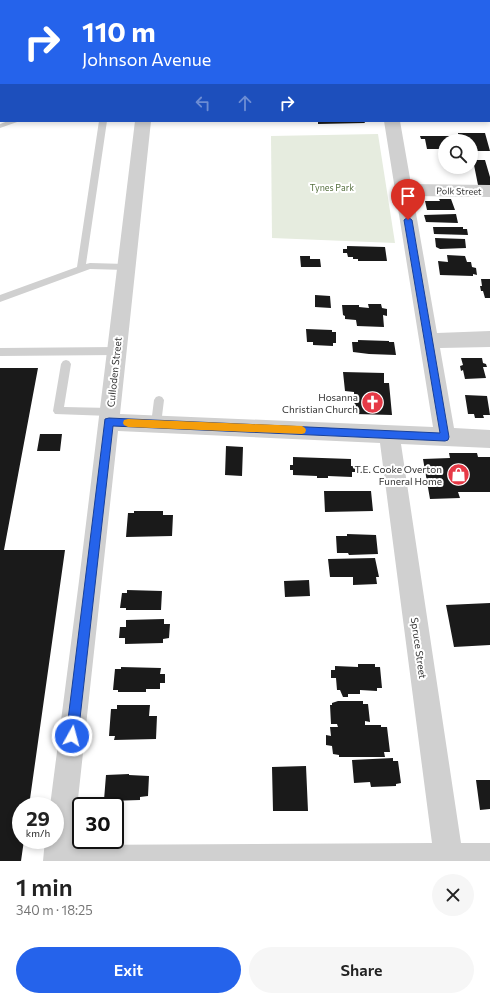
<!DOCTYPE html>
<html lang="en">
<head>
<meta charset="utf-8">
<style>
	:root { --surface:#fff; --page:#f6f6f6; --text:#222; --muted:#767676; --accent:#2563eb }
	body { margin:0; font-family:Commissioner,sans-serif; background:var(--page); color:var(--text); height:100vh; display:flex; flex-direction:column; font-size:15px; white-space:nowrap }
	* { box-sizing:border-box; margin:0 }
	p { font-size:13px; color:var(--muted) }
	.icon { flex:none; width:22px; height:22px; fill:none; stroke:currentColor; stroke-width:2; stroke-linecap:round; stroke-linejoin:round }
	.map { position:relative; height:861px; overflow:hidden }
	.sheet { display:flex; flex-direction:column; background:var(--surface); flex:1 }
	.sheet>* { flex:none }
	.top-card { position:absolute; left:0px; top:0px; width:490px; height:122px; box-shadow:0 2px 6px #0003; background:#2563eb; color:#fff; overflow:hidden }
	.buttons { position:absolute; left:438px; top:134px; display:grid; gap:8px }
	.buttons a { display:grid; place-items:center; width:40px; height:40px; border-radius:50%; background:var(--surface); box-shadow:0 2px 6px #0003; font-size:20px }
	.speed { position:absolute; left:12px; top:797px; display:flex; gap:8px; font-size:20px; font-weight:700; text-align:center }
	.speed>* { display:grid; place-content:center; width:52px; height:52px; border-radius:50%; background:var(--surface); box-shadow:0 2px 6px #0003; line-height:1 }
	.speed small { font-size:10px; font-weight:400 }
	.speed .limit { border:2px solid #111; border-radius:6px; background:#fff; color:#111 }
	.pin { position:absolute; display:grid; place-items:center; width:34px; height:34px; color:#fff; margin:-41px -17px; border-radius:50% 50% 50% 0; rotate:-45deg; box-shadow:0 0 4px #0007 }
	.pin .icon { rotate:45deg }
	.me { position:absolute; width:44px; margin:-22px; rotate:7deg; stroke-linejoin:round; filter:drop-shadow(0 0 3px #0008) }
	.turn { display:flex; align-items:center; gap:14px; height:84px; padding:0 16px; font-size:18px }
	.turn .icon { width:52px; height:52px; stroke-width:2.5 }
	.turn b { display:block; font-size:28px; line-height:34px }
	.lanes { display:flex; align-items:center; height:38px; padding:0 16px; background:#0003; justify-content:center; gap:20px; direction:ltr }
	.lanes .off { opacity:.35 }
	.round { display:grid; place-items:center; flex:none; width:42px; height:42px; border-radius:21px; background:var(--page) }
	.headline { display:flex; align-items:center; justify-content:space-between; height:68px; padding:0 16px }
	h1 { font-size:24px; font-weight:600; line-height:30px }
	.cta { display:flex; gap:8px; margin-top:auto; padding:8px 16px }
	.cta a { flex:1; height:46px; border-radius:24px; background:var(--accent); color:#fff; font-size:16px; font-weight:600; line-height:46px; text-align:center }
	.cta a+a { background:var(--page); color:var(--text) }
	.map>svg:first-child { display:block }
	.green { fill:#e6ecdf }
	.building { fill:#1a1a1a }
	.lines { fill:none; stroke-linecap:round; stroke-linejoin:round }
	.lane { fill:#d0d0d0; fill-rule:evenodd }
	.street { fill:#d0d0d0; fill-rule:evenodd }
	.secondary { fill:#bdbdbd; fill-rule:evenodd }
	.rail { stroke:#888; stroke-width:2; stroke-dasharray:3 2; stroke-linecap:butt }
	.route { fill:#2563eb; stroke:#184099 }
	.slow { fill:#f59e0b }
	.labels { text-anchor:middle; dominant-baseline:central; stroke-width:4; stroke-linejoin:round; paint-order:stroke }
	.far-park-label { font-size:9px; fill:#56703f; stroke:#fff }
	.far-street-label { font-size:9px; fill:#333; stroke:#fff }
	.street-label { font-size:10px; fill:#333; stroke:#fff }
	.poi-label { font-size:10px; fill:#333; stroke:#fff; text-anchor:end }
</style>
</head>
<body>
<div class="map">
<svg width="490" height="861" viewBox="0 0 490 861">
	<rect width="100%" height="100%" fill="#fff"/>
	<path class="green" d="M378,134l17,109 -123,-5 -1,-102z"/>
	<path class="building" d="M318,121h46l1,2 -47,1z
		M458,133h27l5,18h-19v-10h-26v8h-18l-2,-10h-4l-1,-3h38z
		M473,160h12l5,17v8h-12z
		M439,199h12l4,11h-28l-2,-9h15z
		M456,214l2,9 -32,-1 -2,-7z
		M433,227h30v2h4l1,6 -34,-1z
		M435,238l30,1 1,9 -26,1 -4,-2z
		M347,246l38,1 2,14h-29v-2h-5v-2h-5l-1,-4h-4v-4h4z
		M447,255l18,1 2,6h4l1,5 4,1 1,7 -4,-1v2l-33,-1 -2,-14 10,1z
		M300,256h10v3h10l1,8h-20z
		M481,279h9v19h-5l-2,-7h-2l-1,-5h2z
		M315,295l15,1 1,12 -16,-1z
		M368,304h13l1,4 5,1v7l-4,-1 1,12 -27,-1 -1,-6 -11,-1v-3l-2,-1 -1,-10h17v2l10,1z
		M306,329l26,1v2h4v11h-3v3l-20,-1v-3h-6z
		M358,340l31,1v1h5l2,13 -27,-1 -16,-2 -1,-10h6z
		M461,358h21l1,5 3,1 1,3h-4l3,11 -21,1 -2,-9 -2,1 -1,-5 3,-1z
		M0,368h38l-34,182h61l-36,256h-8v34h3l-3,21h-21z
		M343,372l41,1v10h5l3,32 -37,-1 -1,-22 -9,-1z
		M465,395l22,1 3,19h-7l1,3h-9l-1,-4h-6z
		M40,434h22l-2,17h-23z
		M226,446l17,1 -1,29 -17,-1z
		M449,453h28l1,4h12v35h-32l2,6 -30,1 -7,-40 27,-1z
		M293,457l58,2v7h4v6h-3v5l-24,-1v2h-11v-2l-24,-1v-5h-3v-5h3z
		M324,491h47l2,20 -48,1z
		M134,511h29v4h10l-1,21 -46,1 2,-24h6z
		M347,534l29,1 2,19 -29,1 -1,-2h-11l-1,-17h11z
		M375,558l4,19h-3l1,7 -24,1v-8h-23l-2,-18z
		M309,580l1,16 -25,1 -1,-16z
		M127,590l35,1 -1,19h-35v-2h-6l2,-15h5z
		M490,603v42l-36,2 -8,-42z
		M164,619v5h6l-1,14 -6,1v4l-38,1v-6h-6l1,-11h6v-7z
		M358,664h17v3h5l2,21h-5v3l-17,-1v4h-12v3h-5l-3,-7h-3l-1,-12h-5v-8h4v-4l23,1z
		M121,667l40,1 -1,6h5v9h-5v6h-14v3h-28v-2h-5l2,-21h6z
		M338,701h25v3h5l2,18 -5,-1v4h16v2h6l3,25h-6l1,5h-46v-2l-6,-1 -1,-8 -6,-1v-10l5,1 -1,-9h8l-1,-3h-6l-1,-19h2v-2z
		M117,705h33l-1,11h8l-1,23 -42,1 1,-4h-6l2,-27h6z
		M393,758v3h5l3,22 -5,1v2l-25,1 -1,-5 -16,1 -2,-23z
		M306,766l2,45h-35l-1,-44z
		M129,774v1l20,1 -1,20 -8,1v3l-31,1v-1h-5l2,-25z
		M476,780h14v29l-10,1z"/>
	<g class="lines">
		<path class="lane" d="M334,0h6v1h-6z
			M8,121h12l-20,7v-4z
			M99,121h8l-21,143 4,-1 36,1 4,3 -4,3 -36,-1 -90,33v-7l77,-28z
			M117,347l3,1 2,3 -2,3 -3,1 -117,1v-8z
			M66,360l3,1 2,3 -7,43 46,1 3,1 2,3 -2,3 -3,1 -55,-2 -2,-3 8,-47 2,-3z
			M159,396l3,1 2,3 -3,24 -1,3 -4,1 -4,-1 -1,-3 3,-24 2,-3z"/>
		<path class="street" d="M198,0h14l-15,1z
			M135,121h16l-31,293 313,13 -49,-306h16l11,63 79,1v12l-77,-1 24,137 53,-2v16l-50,1 14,80 36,2v18l-89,-4 60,399h29v18h-447l2,-21h10v-34h-5l29,-225zM118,431l262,12 52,400 -359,2z"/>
		<path class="secondary" d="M257,0h30l1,1h-30z
			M484,0h6v8l-1,-7z"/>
		<path class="rail" d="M93,1l3,-1
			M108,1l3,-1"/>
	</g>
	<path class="route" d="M408,217l4,3 37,217 -1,3 -3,1 -332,-15 -35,310 -2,4 -4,1 -4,-1 -2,-4 39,-317 4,-1 331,15 -36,-213z"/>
	<path class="slow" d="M128,419l174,7 3,2 1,2 -1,3 -3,1 -174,-7 -4,-2 -1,-2 1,-3z"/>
	<defs>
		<symbol id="church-disc" viewBox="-11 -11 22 22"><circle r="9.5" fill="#e63946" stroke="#fff"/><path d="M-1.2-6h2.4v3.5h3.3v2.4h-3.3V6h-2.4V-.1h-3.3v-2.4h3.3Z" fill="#fff"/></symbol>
		<symbol id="shop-disc" viewBox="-11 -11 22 22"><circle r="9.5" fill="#e63946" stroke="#fff"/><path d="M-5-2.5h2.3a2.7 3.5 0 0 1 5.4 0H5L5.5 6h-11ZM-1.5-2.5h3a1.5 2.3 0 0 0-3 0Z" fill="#fff"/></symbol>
	</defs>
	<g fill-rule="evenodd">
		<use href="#church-disc" x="360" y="390" width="25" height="25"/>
		<use href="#shop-disc" x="446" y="462" width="25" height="25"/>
	</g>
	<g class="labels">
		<g class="far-park-label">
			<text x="332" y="187">Tynes Park</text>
		</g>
		<g class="far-street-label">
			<text transform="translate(459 191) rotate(1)">Polk Street</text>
		</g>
		<g class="street-label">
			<text transform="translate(114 372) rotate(-84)">Culloden Street</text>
			<text transform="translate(419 648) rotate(82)">Spruce Street</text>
		</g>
		<g class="poi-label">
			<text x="358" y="397">Hosanna<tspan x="358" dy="12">Christian Church</tspan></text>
			<text x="442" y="469">T.E. Cooke Overton<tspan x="442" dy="12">Funeral Home</tspan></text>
		</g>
	</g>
</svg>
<div class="buttons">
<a><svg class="icon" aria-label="search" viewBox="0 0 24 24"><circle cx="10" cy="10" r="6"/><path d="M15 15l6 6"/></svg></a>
</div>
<div class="speed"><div>29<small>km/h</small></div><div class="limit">30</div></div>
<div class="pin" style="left:408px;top:220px;background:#d93025"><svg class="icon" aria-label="arrive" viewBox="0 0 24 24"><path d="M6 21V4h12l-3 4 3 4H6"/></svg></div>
<svg class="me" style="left:72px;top:736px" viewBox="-20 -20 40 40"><circle r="17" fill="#2563eb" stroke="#fff" stroke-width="3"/><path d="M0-11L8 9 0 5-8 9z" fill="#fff"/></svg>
<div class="top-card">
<div class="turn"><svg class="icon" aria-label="right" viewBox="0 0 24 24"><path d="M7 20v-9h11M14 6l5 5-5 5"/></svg><div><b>110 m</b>Johnson Avenue</div></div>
<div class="lanes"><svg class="icon off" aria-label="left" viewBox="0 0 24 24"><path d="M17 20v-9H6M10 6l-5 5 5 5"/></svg><svg class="icon off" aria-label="ahead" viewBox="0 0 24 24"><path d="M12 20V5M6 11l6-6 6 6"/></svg><svg class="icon" aria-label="right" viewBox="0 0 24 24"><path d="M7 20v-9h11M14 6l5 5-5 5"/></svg></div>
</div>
</div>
<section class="sheet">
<div class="headline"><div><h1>1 min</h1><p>340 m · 18:25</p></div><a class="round"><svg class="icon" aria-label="close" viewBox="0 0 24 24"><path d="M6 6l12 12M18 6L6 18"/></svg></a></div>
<div class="cta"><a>Exit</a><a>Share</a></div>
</section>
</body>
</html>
